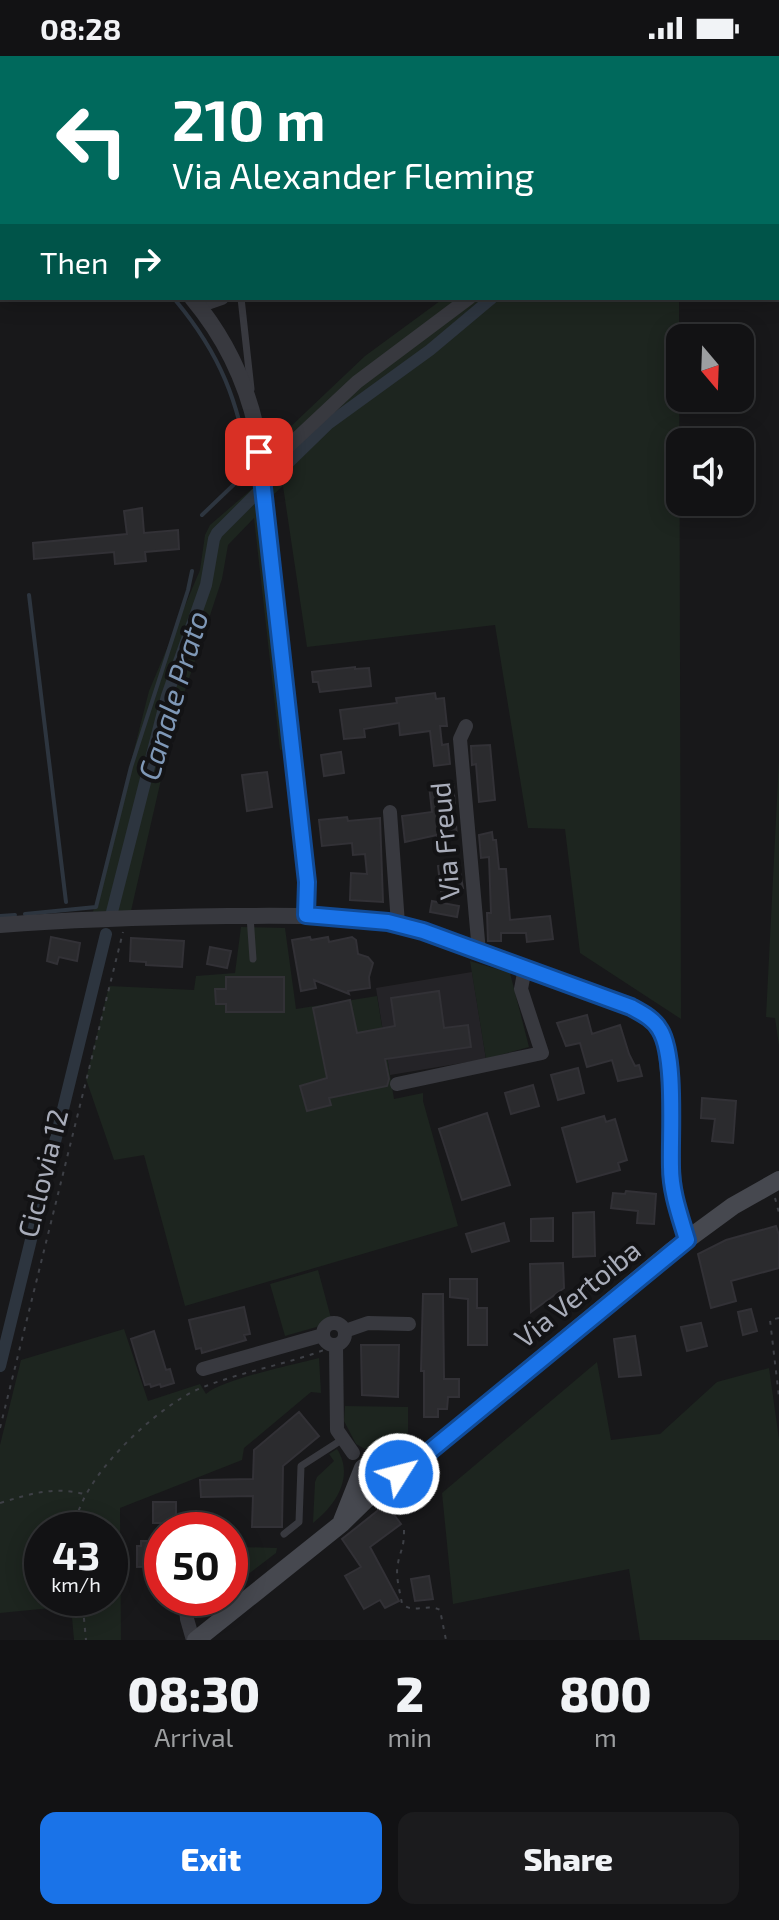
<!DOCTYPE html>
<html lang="en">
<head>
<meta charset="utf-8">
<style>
	:root { --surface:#121214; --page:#1b1b1d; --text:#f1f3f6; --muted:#9c9ea0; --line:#313234; --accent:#1a73e8 }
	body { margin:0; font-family:"Exo 2",sans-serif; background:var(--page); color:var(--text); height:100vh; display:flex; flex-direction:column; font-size:30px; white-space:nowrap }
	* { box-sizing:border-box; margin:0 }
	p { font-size:26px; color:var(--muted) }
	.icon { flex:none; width:44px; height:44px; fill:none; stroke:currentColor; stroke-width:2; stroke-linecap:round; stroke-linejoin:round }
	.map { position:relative; height:1584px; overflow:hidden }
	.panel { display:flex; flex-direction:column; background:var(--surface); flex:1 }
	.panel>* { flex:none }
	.top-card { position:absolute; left:0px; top:0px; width:780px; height:244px; box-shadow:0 4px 20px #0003,0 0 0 2px var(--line); background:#00695c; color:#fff; overflow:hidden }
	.needle { width:52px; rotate:161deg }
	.controls { position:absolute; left:666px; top:268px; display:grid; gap:16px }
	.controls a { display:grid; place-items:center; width:88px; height:88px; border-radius:16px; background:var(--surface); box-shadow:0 4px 20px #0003,0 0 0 2px var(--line); font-size:40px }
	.speed { position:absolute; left:24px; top:1456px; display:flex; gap:16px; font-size:40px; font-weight:700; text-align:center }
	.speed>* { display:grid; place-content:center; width:104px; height:104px; border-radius:50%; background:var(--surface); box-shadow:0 4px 20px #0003,0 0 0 2px var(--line); line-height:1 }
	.speed small { font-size:20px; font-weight:400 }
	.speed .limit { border:12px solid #d22; background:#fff; color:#111 }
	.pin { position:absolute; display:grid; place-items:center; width:68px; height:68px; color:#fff; margin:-34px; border-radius:16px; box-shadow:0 4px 12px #0006 }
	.me { position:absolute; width:88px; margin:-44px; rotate:54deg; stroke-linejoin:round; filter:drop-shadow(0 0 6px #0008) }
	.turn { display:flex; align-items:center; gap:28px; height:168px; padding:0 40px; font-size:36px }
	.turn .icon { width:104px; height:104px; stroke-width:2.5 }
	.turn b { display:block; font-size:56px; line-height:68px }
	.then { display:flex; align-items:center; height:76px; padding:0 40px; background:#0003; gap:16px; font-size:30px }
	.eta { display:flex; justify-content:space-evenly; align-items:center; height:136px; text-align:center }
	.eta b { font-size:48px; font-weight:800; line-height:56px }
	.primary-button { display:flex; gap:16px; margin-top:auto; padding:16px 40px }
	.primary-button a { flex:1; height:92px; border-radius:16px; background:var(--accent); color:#fff; font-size:32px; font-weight:800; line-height:92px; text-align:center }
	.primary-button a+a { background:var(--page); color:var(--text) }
	.status { display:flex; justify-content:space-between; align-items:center; height:56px; padding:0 40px; background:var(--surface); direction:ltr }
	.status svg { height:22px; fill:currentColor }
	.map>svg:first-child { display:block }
	.built { fill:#242327 }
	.green { fill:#1d251f; fill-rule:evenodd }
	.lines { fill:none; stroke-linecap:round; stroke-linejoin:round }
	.stream { stroke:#2d353f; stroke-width:4 }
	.canal { stroke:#2d353f; stroke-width:12 }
	.building { fill:#2b2b2e; stroke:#323136; stroke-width:2 }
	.path { stroke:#3e4046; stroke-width:2; stroke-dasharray:4 6; stroke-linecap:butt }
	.service { stroke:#38393f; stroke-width:7 }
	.minor { stroke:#38393f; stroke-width:14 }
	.tertiary { stroke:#38393f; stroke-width:16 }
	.secondary { stroke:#46484f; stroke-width:18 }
	.route-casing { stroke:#114b97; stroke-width:20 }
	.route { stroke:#1a73e8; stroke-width:14 }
	.labels { text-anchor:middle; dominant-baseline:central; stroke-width:8; stroke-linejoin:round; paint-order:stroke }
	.street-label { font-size:28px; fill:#a9adba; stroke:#131315 }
	.water-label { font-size:30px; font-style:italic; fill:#7f98b7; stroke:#131315 }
</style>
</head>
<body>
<div class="status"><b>08:28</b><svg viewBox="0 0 49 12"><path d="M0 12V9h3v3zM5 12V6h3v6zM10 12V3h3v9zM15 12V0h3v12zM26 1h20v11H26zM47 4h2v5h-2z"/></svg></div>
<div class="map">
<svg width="779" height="1584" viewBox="0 0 779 1584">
	<rect width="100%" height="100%" fill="#18181a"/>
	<path class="built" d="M472,916l14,87 -96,16 -14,-87z"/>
	<path class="green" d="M444,242h235l2,721 -101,-66 -15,-124 -37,-1 -33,-203 -188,22 -24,-161 -18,16 5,-39 -2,-15 97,-92z
		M253,432l5,1 29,260 -7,1 -26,-232 -26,27 -6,34 -49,148 -42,184 -38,1 56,-221 51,-121 5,-35 5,-10z
		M779,704v286l-4,-28 -9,-1z
		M241,871l44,1 11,81 81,-13 17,103 29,-6v8l35,125 -273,80 -41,-151 -30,5 -28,-81 23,-93 85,4 2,-14 39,-3z
		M470,905l40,12 19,74 -43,12z
		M318,1214l13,48 -11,8 -35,10 -15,-52z
		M124,1273l24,72 52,-17 6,10c17,-15 87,-29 113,-36l2,35 -10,-1 -67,56 -2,12 -122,48 1,132h-47l-3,-34 -71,7v-168l21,-85zM42,1474h68v68h-68z
		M597,1306l14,78 49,-6 57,-52 52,-14 10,71v201h-139l-11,-71 -176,35 -11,-111z
		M345,1350l63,1v43l-15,4 -28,-5 -9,-5 -12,-23z
		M337,1393c18,28 -2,57 -24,74l2,-41 2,-5 17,-16 -5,-7z
		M241,1491l36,1 -1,5 -37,28z"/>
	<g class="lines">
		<path class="stream" d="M176,245c44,53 63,101 73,169l-47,45
			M29,539l37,307
			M25,858l71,-7 35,-140 57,-177 4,-19
			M0,860l15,-1"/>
		<path class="canal" d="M778,145h1
			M289,406l39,-38 102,-74 62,-52
			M112,856l55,-216 39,-111 8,-46 3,-6 40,-40
			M0,1310l106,-432"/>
	</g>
	<path class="building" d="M142,452l2,25 34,-3 1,19 -34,3 1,9 -31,3 -1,-12 -80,7 -1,-16 94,-9 -3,-23z
		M355,611v2l14,-1 2,18 -51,6 -2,-10h-5l-1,-10z
		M435,637l1,6 8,-1 3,28h-7l2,19 6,-1 2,20 -16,2 -4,-35 -30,4 -1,-12 -35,6 1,8 -21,2 -4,-29 57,-7 -1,-5z
		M490,689l5,55 -16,2 -3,-38 -4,1 -1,-19z
		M341,696l3,21 -20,3 -3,-21z
		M267,716l5,35 -25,4 -5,-36z
		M453,727l2,22 -13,2 2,18 12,-1 1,14 -19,2 -1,-5 -32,7 -3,-26 30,-4 -3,-27z
		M347,761l1,4 32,-3 3,84 -33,-2 1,-27 16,1 -2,-20 -12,1 -1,-12 -30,3 -3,-26z
		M492,776l1,8h3l3,29h7l4,51 40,-4 3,23 -26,3 -1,-9h-25v8h-13l-1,-28h4l-2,-56 -8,1 -2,-23z
		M458,806l5,26 -22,3 -3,-25z
		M432,845l27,5 -2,11 -27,-5z
		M51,881l29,6 -3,18 -18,-4 -2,7 -10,-3z
		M310,881l1,3 17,-3 1,5 23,-5 4,3 2,14 10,3 5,6 -4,14 1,11 -22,3 1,3 -35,-14 2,8 -15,3 -9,-51z
		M131,882l53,3 -2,26 -36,-2v-3l-16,-1z
		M210,891l21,4 -4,17 -20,-4z
		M226,921h58v35h-58v-8h-10l-1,-15h11z
		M439,935l5,37 24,-3 3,22 -86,12 4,20 -2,7 -58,12 2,7 -24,6 -7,-25 27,-8 -14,-70 37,-8 7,33 38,-7 -4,-28z
		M587,959l5,19 28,-9 9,29 6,12 4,-1 3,11 -24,5 -6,-21 -25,7 -7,-24 -14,3 -9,-23z
		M578,1012l6,25 -26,7 -7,-25z
		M533,1029l6,21 -28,8 -6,-21z
		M702,1042l34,3 -3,42 -21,-2 3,-22 -14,-1z
		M487,1057l23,72 -48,15 -23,-71z
		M604,1060l2,6 9,-3 12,41 -9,3 2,7 -43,12 -15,-54z
		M626,1135l30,3 -2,30 -17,-1 1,-12 -27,-3 2,-15 12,1z
		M594,1156l1,44 -22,1v-44z
		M553,1162v23h-22v-22z
		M504,1167l5,18 -37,11 -6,-18z
		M776,1170l3,9v33l-48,13 5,20 -25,7 -13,-54 28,-14z
		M563,1207l1,25 -33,24 -1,-48z
		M450,1223h27v29h10v37h-19v-46l-18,-2z
		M423,1238h20l1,85h15v18h-11l-1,12h-9v8h-14v-46h-3z
		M244,1251l6,27 -6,1 2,5 -44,13 -1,-5 -5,1 -7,-29z
		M751,1253l6,22 -14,4 -5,-23z
		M701,1267l6,23 -20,5 -6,-24z
		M154,1275l12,39 4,-1 4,14 -13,4 -1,-3 -9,3 -1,-3 -5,1 -14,-46z
		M635,1280l6,39 -22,2 -5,-38z
		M361,1289h38l-1,52 -36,-2z
		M299,1356l20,24 -36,30 -1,61h-30l1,-31 -52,1 -1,-17 53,-1 1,-29z
		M153,1446h23v17h-6v4h-17z
		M386,1448l15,20 -31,23 29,54 -14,7 -5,-8 -16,9 -19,-33 16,-9 -19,-28z
		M141,1485h21v25l-25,1v-21h4z
		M429,1520l4,23 -18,2 -4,-22z"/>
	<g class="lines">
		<path class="path" d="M37,2v-2
			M0,38l2,-1
			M778,90h1
			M778,128h1
			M775,1142l4,15
			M779,1262l-9,2 9,77
			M0,1372l123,-496
			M0,1447c30,-9 53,-17 84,-9
			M75,1474c0,-48 83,-125 126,-142 39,-16 83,-23 123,-38
			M404,1474c0,19 -3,18 -6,33 -3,13 2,28 4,41 12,10 25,-1 38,6l6,30
			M82,1542l4,42"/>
		<path class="service" d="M241,242l10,91
			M250,860l3,43
			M284,1478l15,-12 2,-56 42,-27"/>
		<path class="minor" d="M221,0v2
			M199,250l23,-8
			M262,415l95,-89 112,-84
			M466,670l-6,13 19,213
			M390,756l8,112
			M397,1028l145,-31 -21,-64 4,-21
			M323 1278a11 11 0 1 1 22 0a11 11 0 1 1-22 0Z
			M345,1275l23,-8 41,1
			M336,1289l1,85 16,23
			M203,1313l120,-34
			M185,1542l2,21 6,21"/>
		<path class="tertiary" d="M72,0l1,2
			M192,242c31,37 53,81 64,129l47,415 4,40 -1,33
			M0,869c76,-6 152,-8 228,-9 65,0 132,-3 195,15l208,76 25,18 9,16 5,52 4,103 13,44"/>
		<path class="secondary" d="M342,1465l21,-53 7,-4 37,1
			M196,1584l145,-116 43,-42 35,-22 254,-210 60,-44 46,-26"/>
	</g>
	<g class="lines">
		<defs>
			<path id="route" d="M259,396l48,430 -1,33 82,7 35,9 208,76c11,6 23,12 29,23 16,26 10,105 11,137 0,25 9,49 16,73l-268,220 -20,14"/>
		</defs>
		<use href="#route" class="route-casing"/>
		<use href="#route" class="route"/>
	</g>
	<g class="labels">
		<g class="street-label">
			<text transform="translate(444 785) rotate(-95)">Via Freud</text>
			<text transform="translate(42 1117) rotate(-76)">Ciclovia 12</text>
			<text transform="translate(577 1237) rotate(-39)">Via Vertoiba</text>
		</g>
		<g class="water-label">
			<text transform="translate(172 639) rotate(-73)">Canale Prato</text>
		</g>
	</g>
</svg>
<div class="controls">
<a><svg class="needle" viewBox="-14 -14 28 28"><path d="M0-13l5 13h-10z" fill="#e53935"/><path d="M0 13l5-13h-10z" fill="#9c9ea0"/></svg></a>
<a><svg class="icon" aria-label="sound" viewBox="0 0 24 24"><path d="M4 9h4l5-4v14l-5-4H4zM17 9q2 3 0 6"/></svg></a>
</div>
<div class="speed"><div>43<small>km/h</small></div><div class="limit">50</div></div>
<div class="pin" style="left:259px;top:396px;background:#d93025"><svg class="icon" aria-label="arrive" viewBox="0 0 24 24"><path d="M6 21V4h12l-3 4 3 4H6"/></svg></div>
<svg class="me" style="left:399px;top:1418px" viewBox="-20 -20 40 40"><circle r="17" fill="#1a73e8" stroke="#fff" stroke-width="3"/><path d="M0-11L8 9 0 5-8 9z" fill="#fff"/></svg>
<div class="top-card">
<div class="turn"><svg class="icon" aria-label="left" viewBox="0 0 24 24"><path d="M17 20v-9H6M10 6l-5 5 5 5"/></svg><div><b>210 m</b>Via Alexander Fleming</div></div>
<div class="then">Then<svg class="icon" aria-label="right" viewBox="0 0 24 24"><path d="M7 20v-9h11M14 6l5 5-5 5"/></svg></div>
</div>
</div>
<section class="panel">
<div class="eta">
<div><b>08:30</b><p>Arrival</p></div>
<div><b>2</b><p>min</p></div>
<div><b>800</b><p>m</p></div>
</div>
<div class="primary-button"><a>Exit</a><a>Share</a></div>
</section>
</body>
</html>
